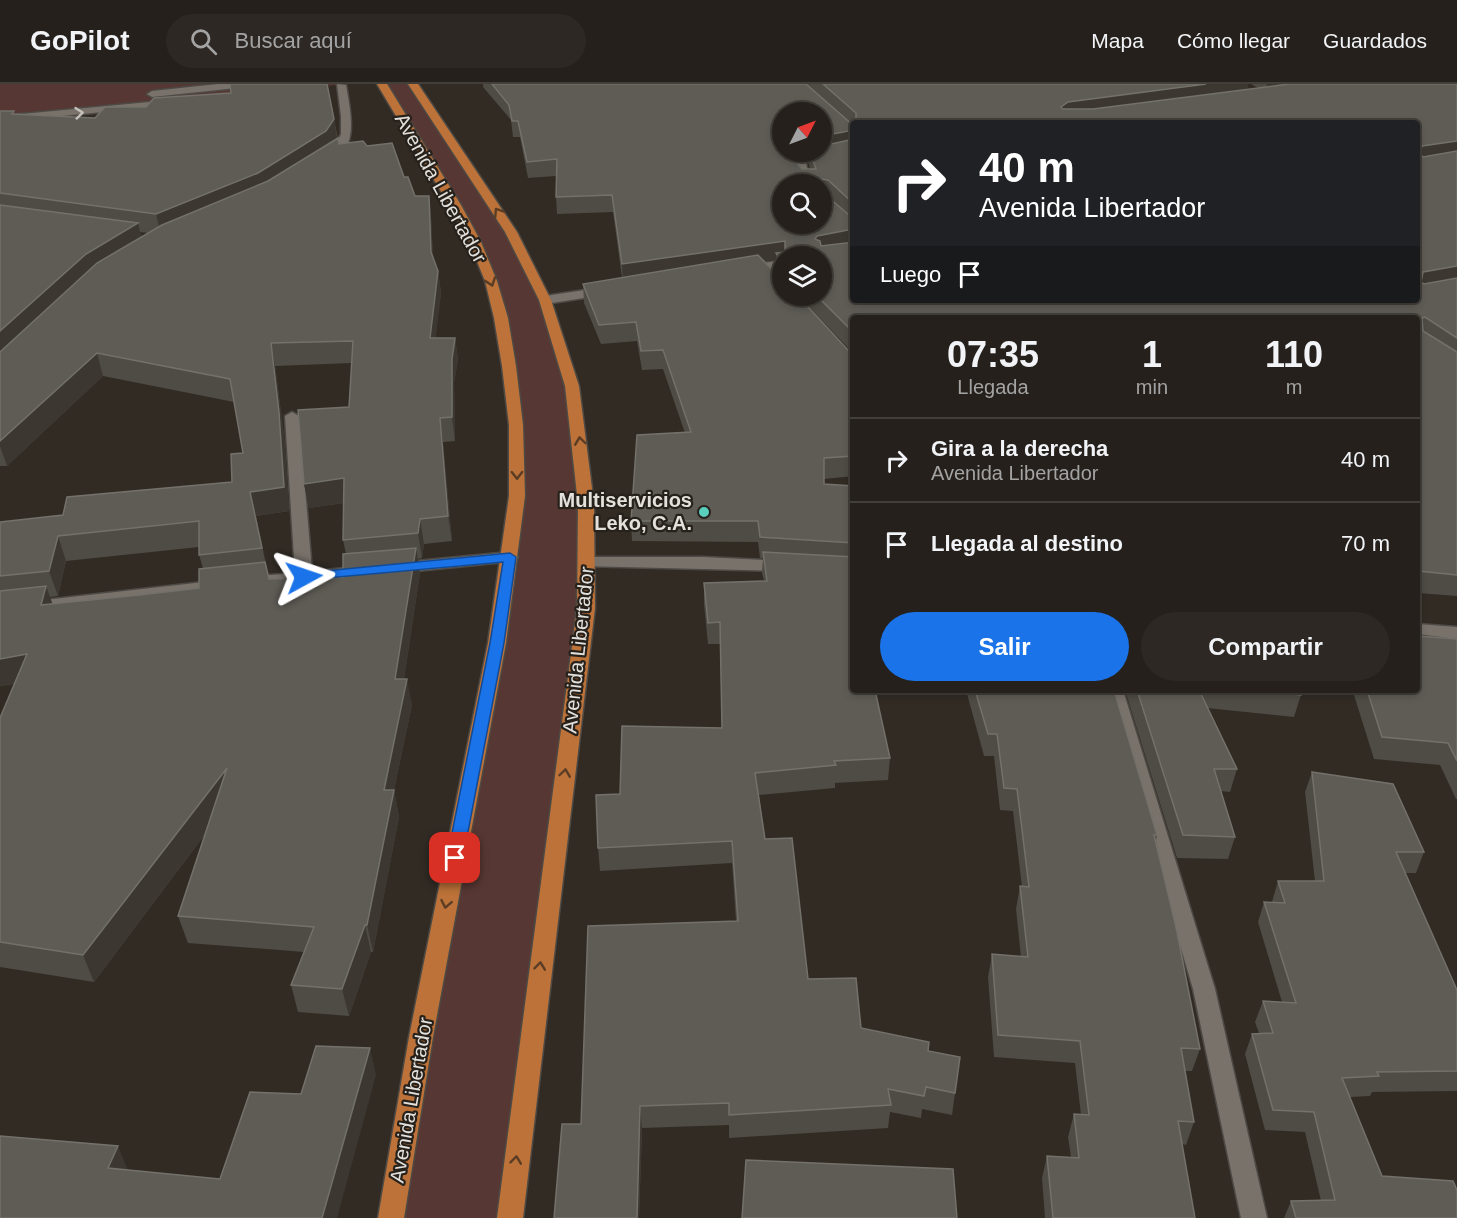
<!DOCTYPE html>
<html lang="es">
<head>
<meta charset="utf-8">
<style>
	:root { --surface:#25201b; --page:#2d2824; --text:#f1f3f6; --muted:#a3a3a3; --line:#423e3a; --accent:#1a73e8 }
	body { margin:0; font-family:Arial,sans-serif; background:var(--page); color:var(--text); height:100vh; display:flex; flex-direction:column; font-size:22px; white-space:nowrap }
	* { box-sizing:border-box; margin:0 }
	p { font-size:20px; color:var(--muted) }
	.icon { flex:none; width:33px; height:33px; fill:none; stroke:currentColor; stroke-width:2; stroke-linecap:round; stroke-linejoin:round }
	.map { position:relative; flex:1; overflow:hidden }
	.side { position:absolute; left:850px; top:231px; width:570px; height:378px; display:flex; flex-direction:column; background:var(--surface); border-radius:6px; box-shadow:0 3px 9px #0003,0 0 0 2px var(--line) }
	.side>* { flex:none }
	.banner { position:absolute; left:850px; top:36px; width:570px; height:183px; border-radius:6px; box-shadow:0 3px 9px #0003,0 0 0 2px var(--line); background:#202124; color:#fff; overflow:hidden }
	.needle { width:39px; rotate:48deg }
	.controls { position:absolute; left:772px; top:18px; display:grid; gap:12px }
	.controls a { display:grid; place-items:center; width:60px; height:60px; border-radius:50%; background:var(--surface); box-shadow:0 3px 9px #0003,0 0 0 2px var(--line); font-size:30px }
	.pin { position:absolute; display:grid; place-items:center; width:51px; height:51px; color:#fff; margin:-26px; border-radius:12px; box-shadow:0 3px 9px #0006 }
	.me { position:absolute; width:66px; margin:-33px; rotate:85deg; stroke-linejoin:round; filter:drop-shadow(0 0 4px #0008) }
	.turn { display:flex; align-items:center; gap:21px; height:126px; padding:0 30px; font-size:27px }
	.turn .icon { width:78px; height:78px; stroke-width:2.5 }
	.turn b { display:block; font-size:42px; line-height:51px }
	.then { display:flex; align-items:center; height:57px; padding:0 30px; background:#0003; gap:12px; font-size:22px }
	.eta { display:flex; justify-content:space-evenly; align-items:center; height:102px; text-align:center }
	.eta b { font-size:36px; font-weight:700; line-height:42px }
	.primary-button { display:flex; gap:12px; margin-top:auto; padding:12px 30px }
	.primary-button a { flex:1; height:69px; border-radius:36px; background:var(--accent); color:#fff; font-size:24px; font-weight:700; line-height:69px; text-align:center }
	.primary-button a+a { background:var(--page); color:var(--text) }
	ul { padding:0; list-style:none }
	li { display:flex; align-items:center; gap:18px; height:84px; padding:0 30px; border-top:2px solid var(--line) }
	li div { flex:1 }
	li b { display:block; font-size:22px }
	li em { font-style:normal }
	header { display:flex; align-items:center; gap:36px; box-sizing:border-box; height:84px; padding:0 30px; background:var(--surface); border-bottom:2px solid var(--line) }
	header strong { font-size:28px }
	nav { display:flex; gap:33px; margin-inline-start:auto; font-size:21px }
	.search { width:420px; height:54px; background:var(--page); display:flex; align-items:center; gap:15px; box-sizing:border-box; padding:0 21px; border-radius:33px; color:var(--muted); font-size:22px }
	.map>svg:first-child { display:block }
	.green { fill:#573733 }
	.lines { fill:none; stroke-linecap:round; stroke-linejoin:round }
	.street-casing { stroke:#4d4944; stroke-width:3 }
	.primary-casing { stroke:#4d4944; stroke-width:3 }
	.street { fill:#79726b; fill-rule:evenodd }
	.primary { fill:#bc7238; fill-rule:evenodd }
	.wall { fill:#4e4c44; fill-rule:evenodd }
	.shaded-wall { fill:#3c3831 }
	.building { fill:#5e5c55; stroke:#73716a; stroke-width:1.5 }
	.oneway { stroke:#c4c0bb }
	.oneway2 { stroke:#5b3d25 }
	.route { fill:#1a73e8; stroke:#114b97; stroke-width:1.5 }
	.poi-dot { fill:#59cebe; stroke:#27211b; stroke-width:2 }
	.labels { text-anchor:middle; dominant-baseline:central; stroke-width:4.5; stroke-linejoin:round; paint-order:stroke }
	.street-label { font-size:20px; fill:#e4e1dd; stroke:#27211b }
	.poi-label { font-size:20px; font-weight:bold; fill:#e4e1dd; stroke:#27211b; text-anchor:end }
</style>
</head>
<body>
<header>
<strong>GoPilot</strong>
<div class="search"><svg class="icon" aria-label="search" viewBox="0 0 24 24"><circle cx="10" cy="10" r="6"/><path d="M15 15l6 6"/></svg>Buscar aquí</div>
<nav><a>Mapa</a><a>Cómo llegar</a><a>Guardados</a></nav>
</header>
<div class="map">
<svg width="1457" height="1134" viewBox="0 0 1457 1134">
	<rect width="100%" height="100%" fill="#312b24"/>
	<path class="green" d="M0,0h345l-269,29 -76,6z
		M382,0h31l74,110 73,147 28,209 -78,668h-119l106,-575 19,-218 -25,-144z"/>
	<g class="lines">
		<defs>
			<path id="street" d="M218,0h33l-5,3 -94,10 -5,-3 5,-3z
				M337,0l9,1c4,25 15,66 -18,77l-5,-3 10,-10 8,-15v-18z
				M171,16l4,1v4l-175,17v-6z
				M854,63v6l-48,10 3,14 5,7h-11l-5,-6 -3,-17 1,-2z
				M783,176v8l-38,6 -6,-4 6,-4z
				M605,203l5,1 1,3 -1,3 -65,10 -6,-4 6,-4z
				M292,328l7,4 13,155 56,-5 8,5 -2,4 -116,11 -6,-1 -2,-4 2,-4 6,-1 37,-3 -10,-157z
				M510,468l8,5 -2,4 -120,12 -8,-5 8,-5z
				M587,473h116l83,4 8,5 -8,5 -205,-5 -2,-4 2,-4z
				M222,496l6,1 3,4 -3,4 -228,26v-10z
				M1418,540l39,3v12l-39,-5z
				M1105,606h18l92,299 52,229h-26l-48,-229z"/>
			<path id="primary" d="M377,0h10l74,121 20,37 16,39 11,37 8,48 7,59 2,71 -19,147 -73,394 -29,181h-26l31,-181 79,-394 21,-147v-71l-7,-59 -8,-48 -9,-37 -16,-39 -20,-37z
				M408,0h10l99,148 34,68 28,86 15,118 1,104 -72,610h-26l80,-610 1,-104 -13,-118 -26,-86 -34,-68z"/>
		</defs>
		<use href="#street" class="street-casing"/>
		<use href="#primary" class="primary-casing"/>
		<use href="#street" class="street"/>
		<use href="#primary" class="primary"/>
	</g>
	<path class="wall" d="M483,0h765l-1,5 11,-1 -7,-4h206v512l-39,-3v-275h-564v158l-30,3v5l30,2v204l36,68 -2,22 -53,3v5l-76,7 6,44 43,140 53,49 67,23 32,6 -8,58 -30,-6 -1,9 -31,-6 -2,16 -159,10v-13l-87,3 -3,90h-85l27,-94 155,-203 -4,-58 -132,8 -2,-23 22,-54 102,-66 -2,-84h-12l-4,-40v-21l60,-2 -2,-8 1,-15h-3l-2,-16 -126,-1 -1,-20 54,-88 -22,-64 -21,1 -5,-29 -36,3 -17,-41 -1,-19 39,-6 -9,-66 -56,2 -1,-17v-21l-28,2 -8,-41h-7l-2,-17 -28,-33zM822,28v40h-39zM854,39h564v177h-564zM809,71v10l1,4h-8l-6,-7v-4zM783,100h39v40zM783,172l39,40h-23l52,55 -3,-1 -65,-54zM776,176v11l5,6 -4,-2 -13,-14z
		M0,27h14l1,3 80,4 239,1 5,25 28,2 37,31 11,19h14l2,20 2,42 5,13 3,22 -6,45h20l3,22 -4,22 1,59 -12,1 9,99 -28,3 -2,14 -5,1 3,14 -16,106 8,26 -18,85 5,27 -26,135h-2l-22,64 -51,-4 -7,-27 13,-33 -116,-9 -10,-27 28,-83 -112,149 -94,-15v-249l14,-34 -14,2v-164l63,-7 169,-33 11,-29 -9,-51 -131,-26 -96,90h-7zM140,148l8,1 -6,4zM352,279l-3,44 -45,77 5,24 35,-5 -1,37 3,14 -3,23 -74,2 -13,-63 33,-5 -5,-76 -9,-69zM199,463v8l4,13 -4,20 -59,7 -88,9 -2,-7 8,-1 8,-35z
		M1457,555v160h-1l-16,-34 -66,-6 -20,-64 -46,-5h110z
		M966,606h148l43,145 -1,6 44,208 -8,22h-7l9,51 -8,23 -4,-1 13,74h-150l-3,-40 5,-22 24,1 -3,-20 6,-23 7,1 -6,-52 -81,-6 -6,-80 4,-23 29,3 -5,-48 4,-23 2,1 -9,-76 -13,-1 -6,-54h-10z
		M1125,606h175l1,5 -7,22 -87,-9 30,61 -7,23 -9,-1 14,46 -7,22 -51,-1z
		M1312,688l112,80 -8,21h-11l52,117v101l-85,1 -2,4 -20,1 32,79 75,42h-173l7,-17h30l-16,-69 -40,-2 -20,-76 7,-20 7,-1 -4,-11 8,-21 19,1 -24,-80 6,-20h8l6,-21h37l-10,-89z"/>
	<path class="shaded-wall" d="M1206,0h42l-2,10 -180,24 -5,-11 7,-5z
		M1267,0h56l-58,8z
		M334,35l3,19 -8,12 -168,85 -5,-21z
		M854,46v16l-32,6v-16z
		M1457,57v15l-39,7 4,-17z
		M794,68h15v3l-15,3z
		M429,112l2,20 3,58 -3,-22z
		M138,139l5,21 -143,116v-29l86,-77z
		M854,145v18l-37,7 -2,-15 2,-3z
		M785,157v15l-9,-3v7l-153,22 -1,-18z
		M1457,182v18l-39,6 5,-18z
		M438,187l3,22 -8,68 -3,-23z
		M455,254l3,22 -4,22 1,59 -3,-24v-58z
		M271,259l4,23 9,69 5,76 -33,5 12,57 -18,-81z
		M97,269l6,23 -96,90 -7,-20v-5z
		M440,334l3,24 9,99 -4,-25z
		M344,394l5,24 -40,6 -5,-24z
		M420,435l4,25 -2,14 -4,-25z
		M58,452l8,25 -8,35 -9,-25z
		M416,464l4,25 -20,132 -5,-26z
		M46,502l9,25 -14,-6z
		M27,570l9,26 -36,6v-27z
		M407,595l5,26 -18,85 5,27 -26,135 -6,-27 17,-135z
		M227,684l8,26 -141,188 -11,-27z
		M365,841l6,27 -22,64 -7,-27z
		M370,964l6,27 -39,143h-15z
		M640,1022l2,22 -3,90h-2z
		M118,1062l11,27 -21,-5z"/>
	<path class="building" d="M230,0h97l7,35 -8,12 -68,42 -102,41 -156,-21v-82h14l-2,3 83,4 10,-11h41l8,-9 77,-5z
		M492,0h314l48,42v4l-32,6v-24h-39v40h12l1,10 6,7h14l-6,-17h12v-6l32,-7v65l-26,-24 -7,-1v5h-38v40h39v-32l32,27v10l-37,7 -2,3 5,2 1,5 33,-4v58h234l1,1h19v-1h310v-177h-562v-10l-33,-29h383l-138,18 -7,5 2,2h30l196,-25h168v57l-35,5 -2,8 3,3 34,-6v115l-34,6 -2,10 3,2 33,-6v60l-32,-21 -3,1 1,13 34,21v223l-39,-4v-253h-564v15l-37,-37h5v-40h-39v4l-7,-7 9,-1v-11l-163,23 -10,-69 -56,2 1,-38 -30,3 -9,-41h-6l-3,-16z
		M338,54l1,6 24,-3 4,5 25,-3 12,34h4l7,19h14l2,56 7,19 -8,67h25l-3,21v58l-12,1 8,98 -28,3 -2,14 -75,7 1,-62 -40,6 -6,-74 51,-3 4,-66 -82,2 8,69 5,75 -34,5 12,56 -63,7v-34l-141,15 -9,35 -49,5v-54l63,-7 4,-18 165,-15 -1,-28 12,-1 -13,-74 -133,-26 -97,88v-89l97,-89 65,-38 106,-44z
		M0,121l138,18 -52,31 -86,77z
		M758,171l19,20 4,2 2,2v17h15l50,54 6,1v105l-30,2v26l30,2v57l-94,-6 -2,-16h-127l6,-86 54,-3 -28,-82 -22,1 -5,-29 -37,3 -16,-41z
		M416,464l-21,131h12l-23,111h10l-27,135h-2l-23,64 -51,-4 23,-58 -136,-11 49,-148 -144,187 -83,-13v-224l27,-64 -27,5v-68l46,-5 -5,19 99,-10 59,-7v-19l66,-7 4,17 74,-2v-23z
		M763,468l91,5v133h21l15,68 -56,3 2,4 -81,8 10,66 27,-1 16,141 48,-1 5,50 68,14 -1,9 32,6 -5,36 -29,-6 -2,9 -36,-7 3,16 -162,10v-12l-89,3 -3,112h-83l8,-94h19l7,-198 150,-5 -6,-80 -134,7 -2,-53 24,-1 2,-68 100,2 -2,-106 -12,1 -4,-40 63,-2z
		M1418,552l39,3v122l-9,-18 -66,-6 -15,-47h51z
		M975,606h139l43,145h-3l22,92 24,122 -19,-1 13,74 -16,-1 17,97h-142l-6,-62 32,2 -5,-44 15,1 -9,-74 -82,-6 -6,-81 36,3 -8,-71 9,1 -12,-98 -13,-1 -7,-54h-9z
		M1137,606h62l38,79h-23l21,68 -52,-2z
		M1253,606h47l1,5z
		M1312,688l81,12 31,68h-28l61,138v81l-80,1 2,4 -37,2 40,98 71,5 4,9v28h-161l-5,-17 44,-1 -21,-88 -41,-2 -21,-76 21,-1 -10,-32 33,2 -32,-101 21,1 -7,-22h46z
		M316,962l54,2 -48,170h-322v-82l118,10 -10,22 112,11 30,-87 51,2z
		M746,1076l207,9 4,49h-215z"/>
	<defs><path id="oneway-chevron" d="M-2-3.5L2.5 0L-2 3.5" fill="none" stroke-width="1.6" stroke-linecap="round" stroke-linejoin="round" transform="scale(1.5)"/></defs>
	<use class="oneway" href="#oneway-chevron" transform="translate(79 29) rotate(-6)"/>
	<g class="oneway2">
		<use href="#oneway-chevron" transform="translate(498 128) rotate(-123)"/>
		<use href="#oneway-chevron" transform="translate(491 198) rotate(71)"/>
		<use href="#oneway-chevron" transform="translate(580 357) rotate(-98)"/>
		<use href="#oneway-chevron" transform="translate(517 391) rotate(89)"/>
		<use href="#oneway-chevron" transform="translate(565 689) rotate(-82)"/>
		<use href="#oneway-chevron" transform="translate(446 820) rotate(101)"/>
		<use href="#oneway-chevron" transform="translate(540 882) rotate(-83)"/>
		<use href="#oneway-chevron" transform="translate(516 1076) rotate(-83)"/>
	</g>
	<path class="route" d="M510,469l6,4 -12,86 -41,215 -2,4h-11l-3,-4 43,-215 13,-81 -199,18 -7,-3 7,-4z"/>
	<circle class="poi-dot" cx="704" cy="428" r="6"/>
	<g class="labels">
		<g class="street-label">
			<text transform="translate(441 104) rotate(61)">Avenida Libertador</text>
			<text transform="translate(578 566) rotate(-84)">Avenida Libertador</text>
			<text transform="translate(411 1016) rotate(-80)">Avenida Libertador</text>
		</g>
		<g class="poi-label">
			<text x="692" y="416">Multiservicios<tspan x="692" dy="23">Leko, C.A.</tspan></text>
		</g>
	</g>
</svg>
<div class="controls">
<a><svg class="needle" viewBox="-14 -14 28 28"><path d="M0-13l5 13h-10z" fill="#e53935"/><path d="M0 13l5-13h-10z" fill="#a3a3a3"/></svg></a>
<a><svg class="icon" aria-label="search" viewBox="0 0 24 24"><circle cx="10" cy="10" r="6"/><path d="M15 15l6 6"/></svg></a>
<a><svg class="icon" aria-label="layers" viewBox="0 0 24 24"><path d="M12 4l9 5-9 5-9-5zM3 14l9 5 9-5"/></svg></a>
</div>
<div class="pin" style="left:455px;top:774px;background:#d93025"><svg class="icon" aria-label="arrive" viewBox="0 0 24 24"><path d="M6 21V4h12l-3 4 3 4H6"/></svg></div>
<svg class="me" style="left:304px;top:493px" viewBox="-20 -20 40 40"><path d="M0-17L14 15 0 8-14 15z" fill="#1a73e8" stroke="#fff" stroke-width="4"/></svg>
<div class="banner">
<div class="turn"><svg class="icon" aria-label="right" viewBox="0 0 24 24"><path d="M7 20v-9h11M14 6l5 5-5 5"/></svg><div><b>40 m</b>Avenida Libertador</div></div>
<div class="then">Luego<svg class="icon" aria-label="arrive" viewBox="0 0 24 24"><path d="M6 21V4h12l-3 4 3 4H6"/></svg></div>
</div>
<section class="side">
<div class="eta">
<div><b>07:35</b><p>Llegada</p></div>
<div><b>1</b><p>min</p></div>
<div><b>110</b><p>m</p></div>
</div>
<ul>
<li><svg class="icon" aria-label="right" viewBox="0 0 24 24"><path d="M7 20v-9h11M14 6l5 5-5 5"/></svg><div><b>Gira a la derecha</b><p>Avenida Libertador</p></div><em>40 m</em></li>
<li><svg class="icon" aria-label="arrive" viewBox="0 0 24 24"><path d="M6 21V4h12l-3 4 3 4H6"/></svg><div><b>Llegada al destino</b></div><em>70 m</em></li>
</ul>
<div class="primary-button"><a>Salir</a><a>Compartir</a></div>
</section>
</div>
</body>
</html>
